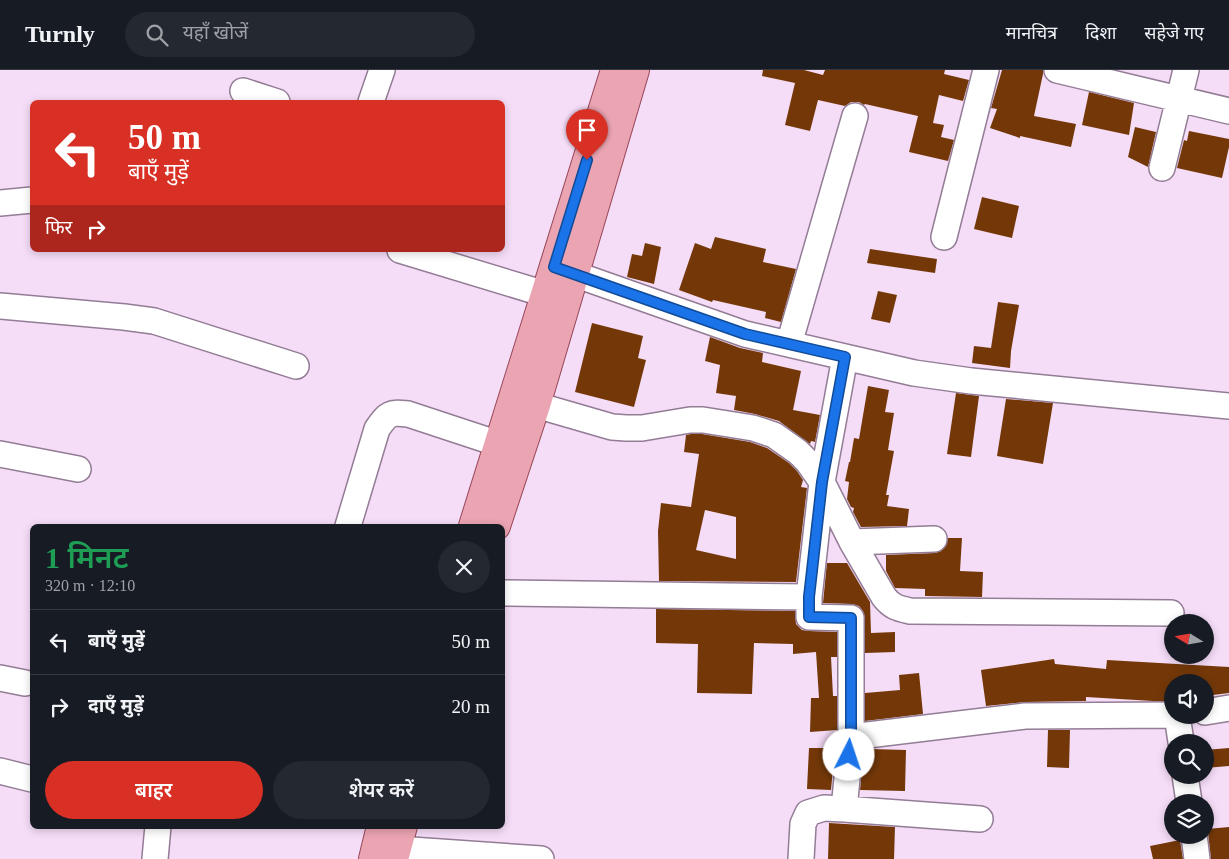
<!DOCTYPE html>
<html lang="hi">
<head>
<meta charset="utf-8">
<style>
	:root { --surface:#171b24; --page:#242831; --text:#f1f3f6; --muted:#9ea1a6; --line:#363941; --accent:#d93025 }
	body { margin:0; font-family:"Times New Roman","Noto Sans Devanagari",serif; background:var(--page); color:var(--text); height:100vh; display:flex; flex-direction:column; font-size:19px; white-space:nowrap }
	* { box-sizing:border-box; margin:0 }
	p { font-size:16px; color:var(--muted) }
	.icon { flex:none; width:28px; height:28px; fill:none; stroke:currentColor; stroke-width:2; stroke-linecap:round; stroke-linejoin:round }
	.map { position:relative; flex:1; overflow:hidden }
	.panel { position:absolute; left:30px; top:454px; width:475px; height:305px; display:flex; flex-direction:column; background:var(--surface); border-radius:8px; box-shadow:0 2px 8px #0003 }
	.panel>* { flex:none }
	.hud { position:absolute; left:30px; top:30px; width:475px; height:152px; border-radius:8px; box-shadow:0 2px 8px #0003; background:#d93025; color:#fff; overflow:hidden }
	.needle { width:32px; rotate:281deg }
	.buttons { position:absolute; left:1164px; top:544px; display:grid; gap:10px }
	.buttons a { display:grid; place-items:center; width:50px; height:50px; border-radius:50%; background:var(--surface); box-shadow:0 2px 8px #0003; font-size:25px }
	.pin { position:absolute; display:grid; place-items:center; width:42px; height:42px; color:#fff; margin:-51px -21px; border-radius:50% 50% 50% 0; rotate:-45deg; box-shadow:0 0 5px #0007 }
	.pin .icon { rotate:45deg }
	.me { position:absolute; width:55px; margin:-28px; rotate:4deg; stroke-linejoin:round; filter:drop-shadow(0 0 4px #0008) }
	.turn { display:flex; align-items:center; gap:18px; height:105px; padding:0 15px; font-size:22px }
	.turn .icon { width:65px; height:65px; stroke-width:2.5 }
	.turn b { display:block; font-size:35px; line-height:42px }
	.then { display:flex; align-items:center; height:48px; padding:0 15px; background:#0003; gap:10px; font-size:19px }
	.round { display:grid; place-items:center; flex:none; width:52px; height:52px; border-radius:26px; background:var(--page) }
	.overview { display:flex; align-items:center; justify-content:space-between; height:85px; padding:0 15px }
	h1 { font-size:30px; font-weight:600; line-height:38px; color:#1e9e55 }
	.button { display:flex; gap:10px; margin-top:auto; padding:10px 15px }
	.button a { flex:1; height:58px; border-radius:30px; background:var(--accent); color:#fff; font-size:20px; font-weight:600; line-height:58px; text-align:center }
	.button a+a { background:var(--page); color:var(--text) }
	ul { padding:0; list-style:none }
	li { display:flex; align-items:center; gap:15px; height:65px; padding:0 15px; border-top:1px solid var(--line) }
	li div { flex:1 }
	li b { display:block; font-size:19px }
	li em { font-style:normal }
	header { display:flex; align-items:center; gap:30px; box-sizing:border-box; height:70px; padding:0 25px; background:var(--surface); border-bottom:1px solid var(--line) }
	header strong { font-size:24px }
	nav { display:flex; gap:28px; margin-inline-start:auto; font-size:18px }
	.search { width:350px; height:45px; background:var(--page); display:flex; align-items:center; gap:12px; box-sizing:border-box; padding:0 18px; border-radius:28px; color:var(--muted); font-size:19px }
	.map>svg:first-child { display:block }
	.building { fill:#743808; fill-rule:evenodd }
	.lines { fill:none; stroke-linecap:round; stroke-linejoin:round }
	.minor-casing { stroke:#937c95; stroke-width:28 }
	.major-casing { stroke:#964658; stroke-width:30 }
	.minor { stroke:#fff; stroke-width:25 }
	.major { stroke:#eba4b2; stroke-width:28 }
	.route-casing { stroke:#114b97; stroke-width:12 }
	.route { stroke:#1a73e8; stroke-width:9 }
</style>
</head>
<body>
<header>
<strong>Turnly</strong>
<div class="search"><svg class="icon" aria-label="search" viewBox="0 0 24 24"><circle cx="10" cy="10" r="6"/><path d="M15 15l6 6"/></svg>यहाँ खोजें</div>
<nav><a>मानचित्र</a><a>दिशा</a><a>सहेजे गए</a></nav>
</header>
<div class="map">
<svg width="1229" height="789" viewBox="0 0 1229 789">
	<rect width="100%" height="100%" fill="#f5dcf7"/>
	<path class="building" d="M763,0h41l19,5 2,-5h120l-1,4 25,6 -6,21 -24,-6 -6,28 11,2 -3,12 13,3 -6,21 -39,-9 9,-36 -53,-12 -1,1 -5,-3h-8l-6,4 -27,-6 -8,31 -25,-6 10,-42 -33,-7z
		M1002,0h41v4l-9,42 42,8 -5,23 -51,-11v2l-30,-10 7,-19 -6,-1z
		M1089,22l45,11 -5,32 -47,-10z
		M1135,57l21,5 -8,35 -20,-10z
		M1189,61l40,8v8l-7,31 -45,-10 7,-28 3,1z
		M982,127l37,9 -7,32 -38,-9z
		M715,167l51,12 -3,13 33,7 -15,53 -16,-4 1,-6 -53,-12 -1,2 -33,-12 16,-47 16,6z
		M645,173l16,4 -7,37 -27,-7 5,-23 10,2z
		M870,179l67,10 -2,14 -68,-10z
		M878,221l19,4 -7,28 -19,-4z
		M998,232l21,3 -8,46 -1,17 -38,-5 2,-17 17,2z
		M592,253l51,13 -5,22 8,2 -12,47 -59,-15z
		M710,267l30,11 23,5 -1,9 39,9 -8,39 27,5 -5,27 -4,-1 -1,3 -31,-23 -24,-7 -21,-4 2,-14 -20,-3 4,-28 -15,-4z
		M868,316l21,4 -4,22 9,1 -6,37 6,1 -8,44h3l-2,11 22,3 -2,17 -46,1 -8,-15 1,-4 -3,-1 -4,-8 2,-17 -4,-1 4,-19h1l4,-24 5,1z
		M956,323l23,3 -8,61 -24,-3z
		M1006,329l47,4 -10,61 -46,-8z
		M691,364h11l48,8 17,6 22,15 8,8 6,9 -2,7 6,1 -11,94 -137,-1 -1,-50 3,-28 30,4 8,-53 -15,-2 2,-17zM705,440l31,7v42l-40,-9z
		M948,468h14l-2,33 23,1 -1,25 -57,-1v-7l-30,-1 -9,-17v-16l49,-2 6,-2 5,-5z
		M827,492v1h20l23,39 1,31 24,-1v20l-30,1v-35l-2,-7 -4,-5 -7,-2 -29,-1z
		M656,539l139,2 1,13 6,6 7,1 28,1v25h-6l2,39h4v34l-27,2 1,-34h8l-3,-46 -23,2v-10l-39,-1 -2,51 -55,-1 1,-49 -42,-1z
		M1054,589l1,5 51,5 1,-9 122,7v26l-24,3v-14h-33v19h-19l-67,-4v4l-61,1 -39,4 -5,-36z
		M919,603l4,41 -58,7v-28l35,-3 -1,-15z
		M1048,660h22l-1,38 -22,-1z
		M809,678h26l-4,42 -24,-1z
		M1229,678v18l-24,2v-18z
		M871,679l35,1 -1,41 -45,-1 4,-40z
		M829,753l66,4 -1,32h-66z
		M1229,757v32h-18l-3,-26 -1,-4z
		M1180,770l3,19h-30l-3,-13z"/>
	<g class="lines">
		<defs>
			<path id="minor" d="M1057,0l172,41
				M243,21l34,11
				M371,32l11,-32
				M1162,98l24,-98
				M0,133l32,-3
				M944,167l42,-167
				M400,180l145,44
				M557,198l188,66 169,39 57,8 258,25
				M0,236l124,11 30,4 142,45
				M789,274l66,-228
				M536,335l76,22 14,1h16l48,-8h13l50,8 21,7 24,17 10,10 14,20 30,60 32,55c8,10 13,11 26,14l261,2
				M0,384l78,15
				M348,456l29,-97c11,-16 13,-17 31,-15l91,30
				M852,472l82,-3
				M502,523l307,4v20l42,1v119l-7,72 -20,-1 -16,5 -5,11 -2,35
				M809,527l13,-115 23,-125
				M0,608l25,5
				M1205,642l24,-4
				M1177,645l4,27
				M851,667l174,-21 147,-1
				M0,701l32,8
				M1185,705l4,27
				M844,739l136,10
				M1194,765l3,24
				M397,779l144,10
				M155,789l3,-33"/>
			<path id="major" d="M473,456l142,-456
				M496,456l40,-121 99,-335
				M373,789l8,-33
				M394,789l9,-33"/>
		</defs>
		<use href="#minor" class="minor-casing"/>
		<use href="#major" class="major-casing"/>
		<use href="#minor" class="minor"/>
		<use href="#major" class="major"/>
	</g>
	<g class="lines">
		<defs>
			<path id="route" d="M587,90l-33,107 191,67 100,23 -23,125 -13,115v20l42,1v119l-2,18"/>
		</defs>
		<use href="#route" class="route-casing"/>
		<use href="#route" class="route"/>
	</g>
</svg>
<div class="buttons">
<a><svg class="needle" viewBox="-14 -14 28 28"><path d="M0-13l5 13h-10z" fill="#e53935"/><path d="M0 13l5-13h-10z" fill="#9ea1a6"/></svg></a>
<a><svg class="icon" aria-label="sound" viewBox="0 0 24 24"><path d="M4 9h4l5-4v14l-5-4H4zM17 9q2 3 0 6"/></svg></a>
<a><svg class="icon" aria-label="search" viewBox="0 0 24 24"><circle cx="10" cy="10" r="6"/><path d="M15 15l6 6"/></svg></a>
<a><svg class="icon" aria-label="layers" viewBox="0 0 24 24"><path d="M12 4l9 5-9 5-9-5zM3 14l9 5 9-5"/></svg></a>
</div>
<div class="pin" style="left:587px;top:90px;background:#d93025"><svg class="icon" aria-label="arrive" viewBox="0 0 24 24"><path d="M6 21V4h12l-3 4 3 4H6"/></svg></div>
<svg class="me" style="left:849px;top:685px" viewBox="-20 -20 40 40"><circle r="19" fill="#fff"/><path d="M0-13L10 11 0 6-10 11z" fill="#1a73e8"/></svg>
<div class="hud">
<div class="turn"><svg class="icon" aria-label="left" viewBox="0 0 24 24"><path d="M17 20v-9H6M10 6l-5 5 5 5"/></svg><div><b>50 m</b>बाएँ मुड़ें</div></div>
<div class="then">फिर<svg class="icon" aria-label="right" viewBox="0 0 24 24"><path d="M7 20v-9h11M14 6l5 5-5 5"/></svg></div>
</div>
<section class="panel">
<div class="overview"><div><h1>1 मिनट</h1><p>320 m · 12:10</p></div><a class="round"><svg class="icon" aria-label="close" viewBox="0 0 24 24"><path d="M6 6l12 12M18 6L6 18"/></svg></a></div>
<ul>
<li><svg class="icon" aria-label="left" viewBox="0 0 24 24"><path d="M17 20v-9H6M10 6l-5 5 5 5"/></svg><div><b>बाएँ मुड़ें</b></div><em>50 m</em></li>
<li><svg class="icon" aria-label="right" viewBox="0 0 24 24"><path d="M7 20v-9h11M14 6l5 5-5 5"/></svg><div><b>दाएँ मुड़ें</b></div><em>20 m</em></li>
</ul>
<div class="button"><a>बाहर</a><a>शेयर करें</a></div>
</section>
</div>
</body>
</html>
